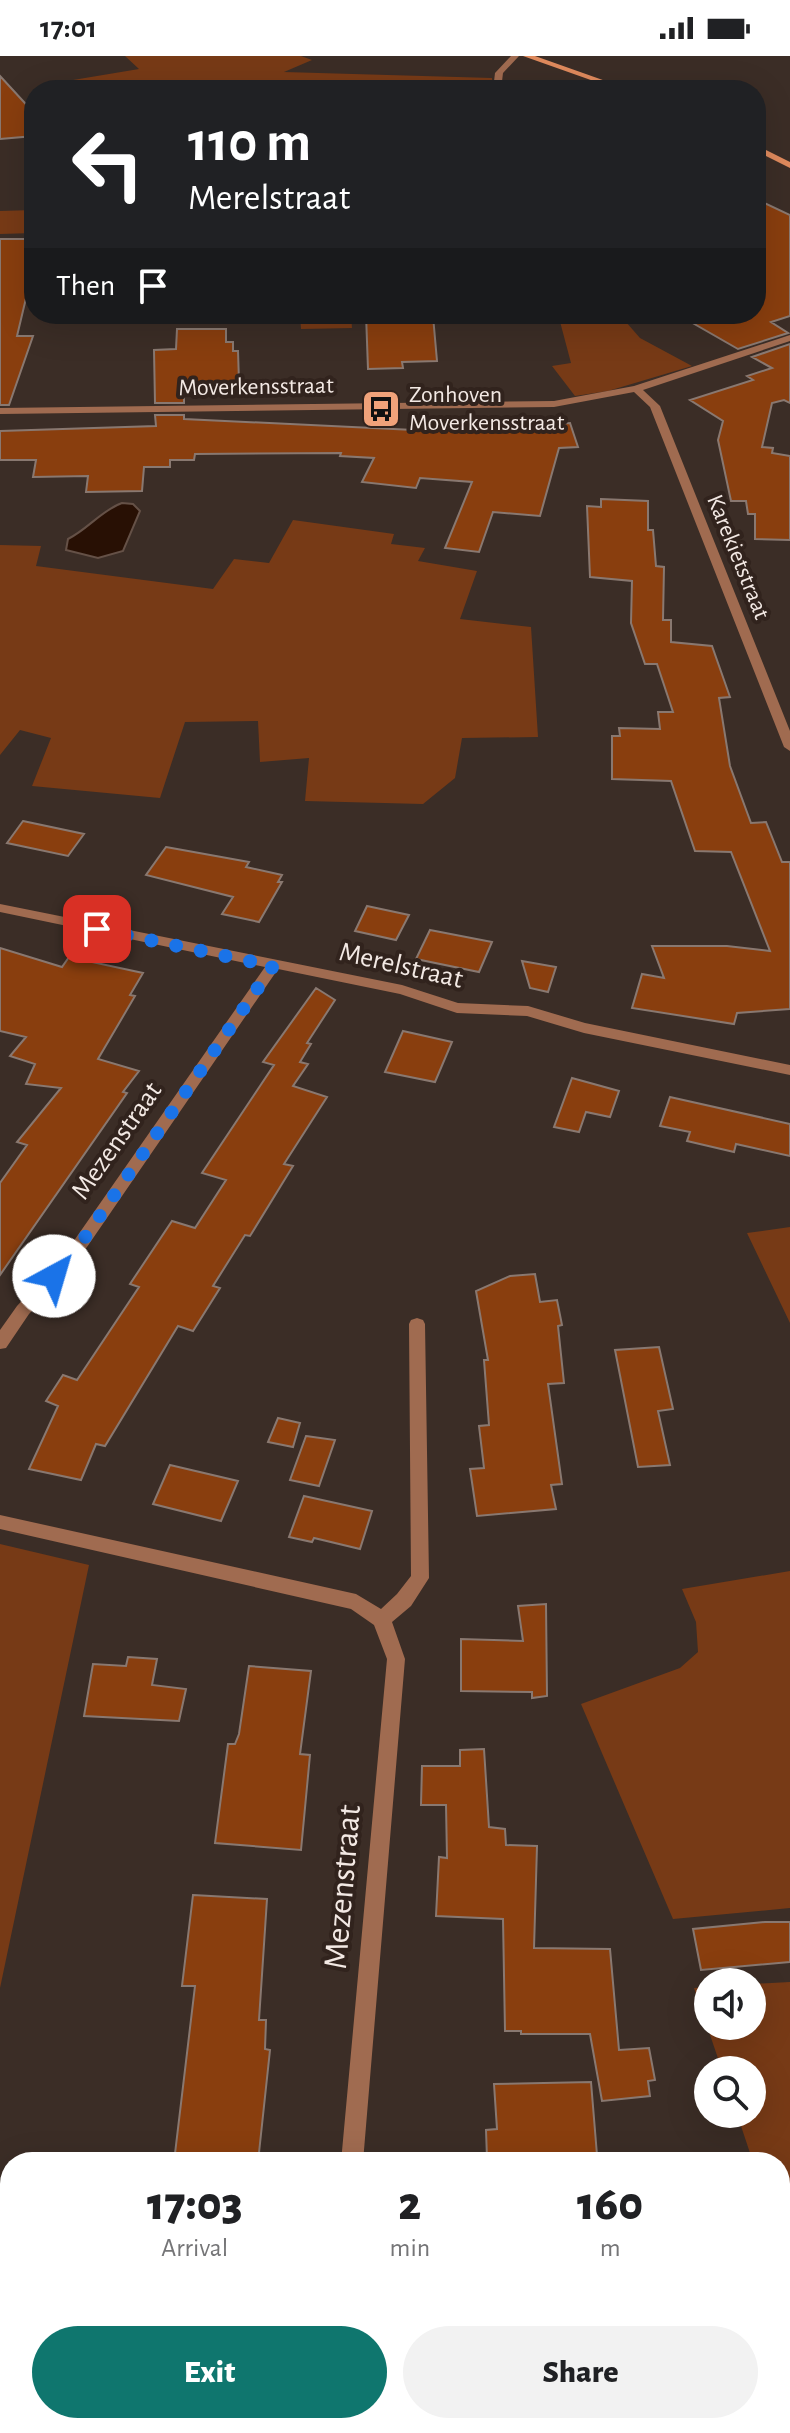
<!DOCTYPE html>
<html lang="en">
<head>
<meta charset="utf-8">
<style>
	:root { --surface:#fff; --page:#f2f2f2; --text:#202124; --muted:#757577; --accent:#0f766e }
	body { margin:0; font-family:"Alegreya Sans",sans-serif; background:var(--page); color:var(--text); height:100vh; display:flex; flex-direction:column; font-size:30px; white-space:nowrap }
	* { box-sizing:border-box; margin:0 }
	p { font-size:26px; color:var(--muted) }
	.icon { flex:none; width:44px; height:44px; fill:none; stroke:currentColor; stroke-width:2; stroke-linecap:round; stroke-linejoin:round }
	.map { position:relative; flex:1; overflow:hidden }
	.sheet { position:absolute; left:0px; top:2096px; width:790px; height:282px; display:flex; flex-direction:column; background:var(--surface); border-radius:32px 32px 0 0; box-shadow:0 8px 32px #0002 }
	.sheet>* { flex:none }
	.hud { position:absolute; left:24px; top:24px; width:742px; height:244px; border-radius:32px; box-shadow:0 8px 32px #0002; background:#202124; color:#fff; overflow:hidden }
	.buttons { position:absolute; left:694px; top:1912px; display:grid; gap:16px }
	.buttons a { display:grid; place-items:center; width:72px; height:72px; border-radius:50%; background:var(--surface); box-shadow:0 8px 32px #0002; font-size:40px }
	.pin { position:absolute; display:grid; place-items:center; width:68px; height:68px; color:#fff; margin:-34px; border-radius:16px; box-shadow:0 4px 12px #0006 }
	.me { position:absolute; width:88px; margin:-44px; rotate:39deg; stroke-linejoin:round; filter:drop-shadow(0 0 6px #0008) }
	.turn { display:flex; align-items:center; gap:28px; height:168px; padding:0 32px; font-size:36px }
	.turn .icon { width:104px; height:104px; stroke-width:2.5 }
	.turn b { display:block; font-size:56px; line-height:68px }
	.then { display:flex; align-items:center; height:76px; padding:0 32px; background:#0003; gap:16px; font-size:30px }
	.eta { display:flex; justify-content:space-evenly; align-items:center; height:136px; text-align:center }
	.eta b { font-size:48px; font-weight:800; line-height:56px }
	.cta { display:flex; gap:16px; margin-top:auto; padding:16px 32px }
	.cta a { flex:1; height:92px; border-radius:48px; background:var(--accent); color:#fff; font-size:32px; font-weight:800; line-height:92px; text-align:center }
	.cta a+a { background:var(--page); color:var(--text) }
	.status { display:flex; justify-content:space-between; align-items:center; height:56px; padding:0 40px; background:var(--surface); direction:ltr }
	.status svg { height:22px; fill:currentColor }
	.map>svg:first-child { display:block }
	.green { fill:#773a16 }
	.water { fill:#281004; stroke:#655147; stroke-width:2 }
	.building { fill:#893e0e; stroke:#897870; stroke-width:2 }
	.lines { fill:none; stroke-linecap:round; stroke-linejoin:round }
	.path { stroke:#897d77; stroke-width:7; stroke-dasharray:11 5; stroke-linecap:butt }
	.street { fill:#a06b50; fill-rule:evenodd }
	.secondary { fill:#df8a5d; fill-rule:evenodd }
	.route { stroke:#1a73e8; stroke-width:14; stroke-dasharray:0 25.2 }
	.labels { text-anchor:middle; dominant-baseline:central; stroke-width:8; stroke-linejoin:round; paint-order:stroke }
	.far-street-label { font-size:24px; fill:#f3e9e4; stroke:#31231d }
	.far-poi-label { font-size:24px; fill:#f3e9e4; stroke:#31231d; text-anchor:start }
	.street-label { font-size:28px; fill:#f3e9e4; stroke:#31231d }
	.near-street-label { font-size:34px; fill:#f3e9e4; stroke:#31231d }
</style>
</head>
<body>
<div class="status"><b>17:01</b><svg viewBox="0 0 49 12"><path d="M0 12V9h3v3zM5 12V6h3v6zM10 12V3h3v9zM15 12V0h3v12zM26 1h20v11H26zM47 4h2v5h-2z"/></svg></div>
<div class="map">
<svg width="790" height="2377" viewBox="0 0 790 2377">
	<rect width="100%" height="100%" fill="#3b2d26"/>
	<path class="green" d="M125,0h176l11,4 -28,12 208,6 1,12h-410l-10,-10 66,-11z
		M34,154v23l-34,1v-23z
		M222,258h129l1,14 -51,1 -1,-14z
		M558,258h61l21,24 52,28 -84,25 -33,5 -23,-30 19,-3z
		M293,464l101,14 -3,10 34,4 -7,13 59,10 -17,48 71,8 7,110 -76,1 -7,40 -32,26 -118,-3 4,-43 -49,4 -2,-41 -73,1 -25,76 -128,-12 19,-48 -31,-8 -20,25v-210l41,1 -5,20 177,23 21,-30 35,4z
		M790,1171v96l-43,-90z
		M0,1488l89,21 -89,423z
		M790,1515v337l-117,11 -92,-215 99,-36 18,-16 -2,-30 -14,-33z
		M790,1926v289l-10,-30v-79h-27l-16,-48h15v-44h-30l-28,-82 14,-1v39h44v-42z
		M0,2189l10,1v178h770v-104l10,-1v114h-790z"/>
	<path class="water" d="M122,447l11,1 7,7 -17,40 -25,7 -32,-8 2,-11c20,-10 34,-29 54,-36z"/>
	<path class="building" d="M0,20l34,37v23l-34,3z
		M756,143l34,16v101l-19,6 17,11 -50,16 -61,-35h79z
		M0,183h34l-8,34h6l-15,63h16l-24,69h-9z
		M366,258l67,2 4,45 -35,1 1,6 -35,1z
		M177,273h49v13h7v9h5l1,31 -55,1v20h-29l-1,-53 22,-1z
		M790,288v59l-6,-3 -12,3 -10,44 11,1 -1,5 18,3v84l-35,-1v-25h-7l-2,-13h-15l-13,-61 5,-19 -33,-21 63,-20 -6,-4 25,-8 -20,-11z
		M155,359h29v4l230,11 116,-10 1,6 39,-3 8,24 -19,1 -19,68 -47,-4 -14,40 -34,-4 27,-66 -52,-4 -4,10 -54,-6 12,-24 -34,-2 1,-3 -146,1 -1,6h-24v7h-26l-2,24 -56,1 2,-16 -55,1 3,-17h-36v-29l156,-5z
		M601,443l47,2v29h5l3,36 8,1 -1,53h8v22l41,4 18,51 -11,1 11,68 21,57 15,-1 16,40h8v147l-53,4 -3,11 -102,-16 10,-34 22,4 -12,-32h75l43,5 -39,-99 -36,-1 -24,-70 -59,-2v-43h8l-1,-8 41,1 -2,-17h15l-16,-48h-12l-14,-41 1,-42 -42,-4 -3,-71 14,1z
		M23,765l61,13 -16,22 -61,-13z
		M166,791l83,15 -3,5 36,8 -4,7h4l-23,40 -37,-8 11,-17 -87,-22z
		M367,850l42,9 -13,25 -41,-9z
		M430,874l62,12 -13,30 -63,-13z
		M0,892l62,19 7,-10 74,16 -13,22 5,1 -37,63 41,12 -16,21 4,1 -127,182v-92l27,-38 -10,-3 44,-54 -35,-4 9,-20 -25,-8 16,-19 -26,-6z
		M522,905l34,6 -8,25 -18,-4z
		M316,932l19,12 -28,43 4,1 -11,18 8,2 -15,22 34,11 -43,67 9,2 -43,70 -5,-1 -32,51 7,2 -27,43 -15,-5 -73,120 -9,-2 -15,36 -52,-11 29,-63 -12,-5 17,-26 14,5 62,-93 -9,-3 42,-63 23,7 31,-48 -24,-7 72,-108 -11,-3z
		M403,975l49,11 -17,40 -50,-10z
		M572,1022l47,13 -9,26 -24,-5 -7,20 -25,-5z
		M670,1041l120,27v32l-54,-12 -2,8 -47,-11 3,-9 -30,-6z
		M535,1218l5,28 17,-2 5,25 -4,1 6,57 -16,1 14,100 -11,1 5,24 -79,7 -7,-47 14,-1 -5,-42 10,-1 -5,-65h4l-12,-69 34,-15z
		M659,1291l14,62 -15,2 12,54 -32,2 -23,-117z
		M278,1362l22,5 -7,24 -25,-5z
		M306,1380l29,4 -16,46 -29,-6z
		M170,1409l68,16 -17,40 -68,-17z
		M304,1440l68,15 -12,38 -46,-11 -2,4 -23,-5z
		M546,1548l1,92 -15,2v-6l-71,-1v-52l62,2 -5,-35z
		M128,1601l29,2 -5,26 34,4 -7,32 -95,-5 9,-52 33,2z
		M249,1610l62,5 -11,83 10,1 -9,95 -86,-7 13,-99h7l4,-10z
		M484,1693l5,78 16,2 1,16 31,1 -3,102 76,1 9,101 30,-2 6,32 -7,1 2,15 -48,5 -12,-67h-69v-3h-16l-2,-112 -67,-3 3,-59 8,1 -1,-53h-25l1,-39h38v-16z
		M193,1839l74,4 -8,121h7l-1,29 5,1 -12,112h-84l21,-176h-13z
		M765,1866h25v40l-89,8 -8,-41z
		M591,2026l6,73 -110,3 -1,-28 11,-1 -3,-45z"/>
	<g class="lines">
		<path class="path" d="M449,2368l5,9"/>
		<path class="street" d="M511,0h8l-16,17 -2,17h-8l2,-17z
			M790,279v6l-147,49 17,16 130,325v20l-6,-4 -134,-340 -16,-15 -80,15 -554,7v-6l554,-7 80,-15z
			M0,848l402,81 56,18 70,3 57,17 205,42v10l-206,-42 -57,-17 -70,-3 -57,-19 -122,-25 -202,294 -47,51 -23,34 -6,1v-19l17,-24 47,-51 201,-288 -265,-55z
			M417,1262l6,2 2,4 4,254 -18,28 -19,16 13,37 -42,503h-22l46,-503 -13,-34 -23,-16 -351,-80v-14l356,79 25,15 16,-15 14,-18 -2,-252 2,-4z"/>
		<path class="secondary" d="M523,0h12l96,34h-12z
			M756,89l34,17v6l-34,-17z"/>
	</g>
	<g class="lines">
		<path class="route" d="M54,1220l16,-17 203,-293 -176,-37"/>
	</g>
	<defs>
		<symbol id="bus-square" viewBox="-11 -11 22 22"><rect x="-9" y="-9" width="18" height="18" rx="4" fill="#f0a27a" stroke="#31231d"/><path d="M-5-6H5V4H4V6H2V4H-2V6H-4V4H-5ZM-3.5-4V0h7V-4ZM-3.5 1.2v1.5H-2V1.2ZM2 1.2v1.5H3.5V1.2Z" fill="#111"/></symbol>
	</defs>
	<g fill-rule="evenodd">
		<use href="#bus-square" x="359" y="331" width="44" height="44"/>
	</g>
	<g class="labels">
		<g class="far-street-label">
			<text transform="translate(256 331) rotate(-1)">Moverkensstraat</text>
			<text transform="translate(738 501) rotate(68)">Karekietstraat</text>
		</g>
		<g class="far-poi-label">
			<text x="409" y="339">Zonhoven<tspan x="409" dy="28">Moverkensstraat</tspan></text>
		</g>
		<g class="street-label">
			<text transform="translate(401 910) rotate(13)">Merelstraat</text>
			<text transform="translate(117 1085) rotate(-55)">Mezenstraat</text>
		</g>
		<g class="near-street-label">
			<text transform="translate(343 1831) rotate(-85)">Mezenstraat</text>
		</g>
	</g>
</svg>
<div class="buttons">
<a><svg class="icon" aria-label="sound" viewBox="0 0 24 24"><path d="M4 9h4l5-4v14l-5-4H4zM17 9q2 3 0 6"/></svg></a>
<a><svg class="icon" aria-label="search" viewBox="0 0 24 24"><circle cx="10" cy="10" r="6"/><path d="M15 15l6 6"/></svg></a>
</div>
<div class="pin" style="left:97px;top:873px;background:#d93025"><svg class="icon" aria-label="arrive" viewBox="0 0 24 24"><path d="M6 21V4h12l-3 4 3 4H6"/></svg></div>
<svg class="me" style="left:54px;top:1220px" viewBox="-20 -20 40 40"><circle r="19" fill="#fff"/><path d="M0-13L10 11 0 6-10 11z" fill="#1a73e8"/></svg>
<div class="hud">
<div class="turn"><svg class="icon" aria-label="left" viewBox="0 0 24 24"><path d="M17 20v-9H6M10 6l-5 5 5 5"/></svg><div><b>110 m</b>Merelstraat</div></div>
<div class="then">Then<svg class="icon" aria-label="arrive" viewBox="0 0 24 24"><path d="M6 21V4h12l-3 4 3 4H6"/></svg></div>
</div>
<section class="sheet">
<div class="eta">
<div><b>17:03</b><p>Arrival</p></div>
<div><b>2</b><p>min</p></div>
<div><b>160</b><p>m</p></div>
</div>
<div class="cta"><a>Exit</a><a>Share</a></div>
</section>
</div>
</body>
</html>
